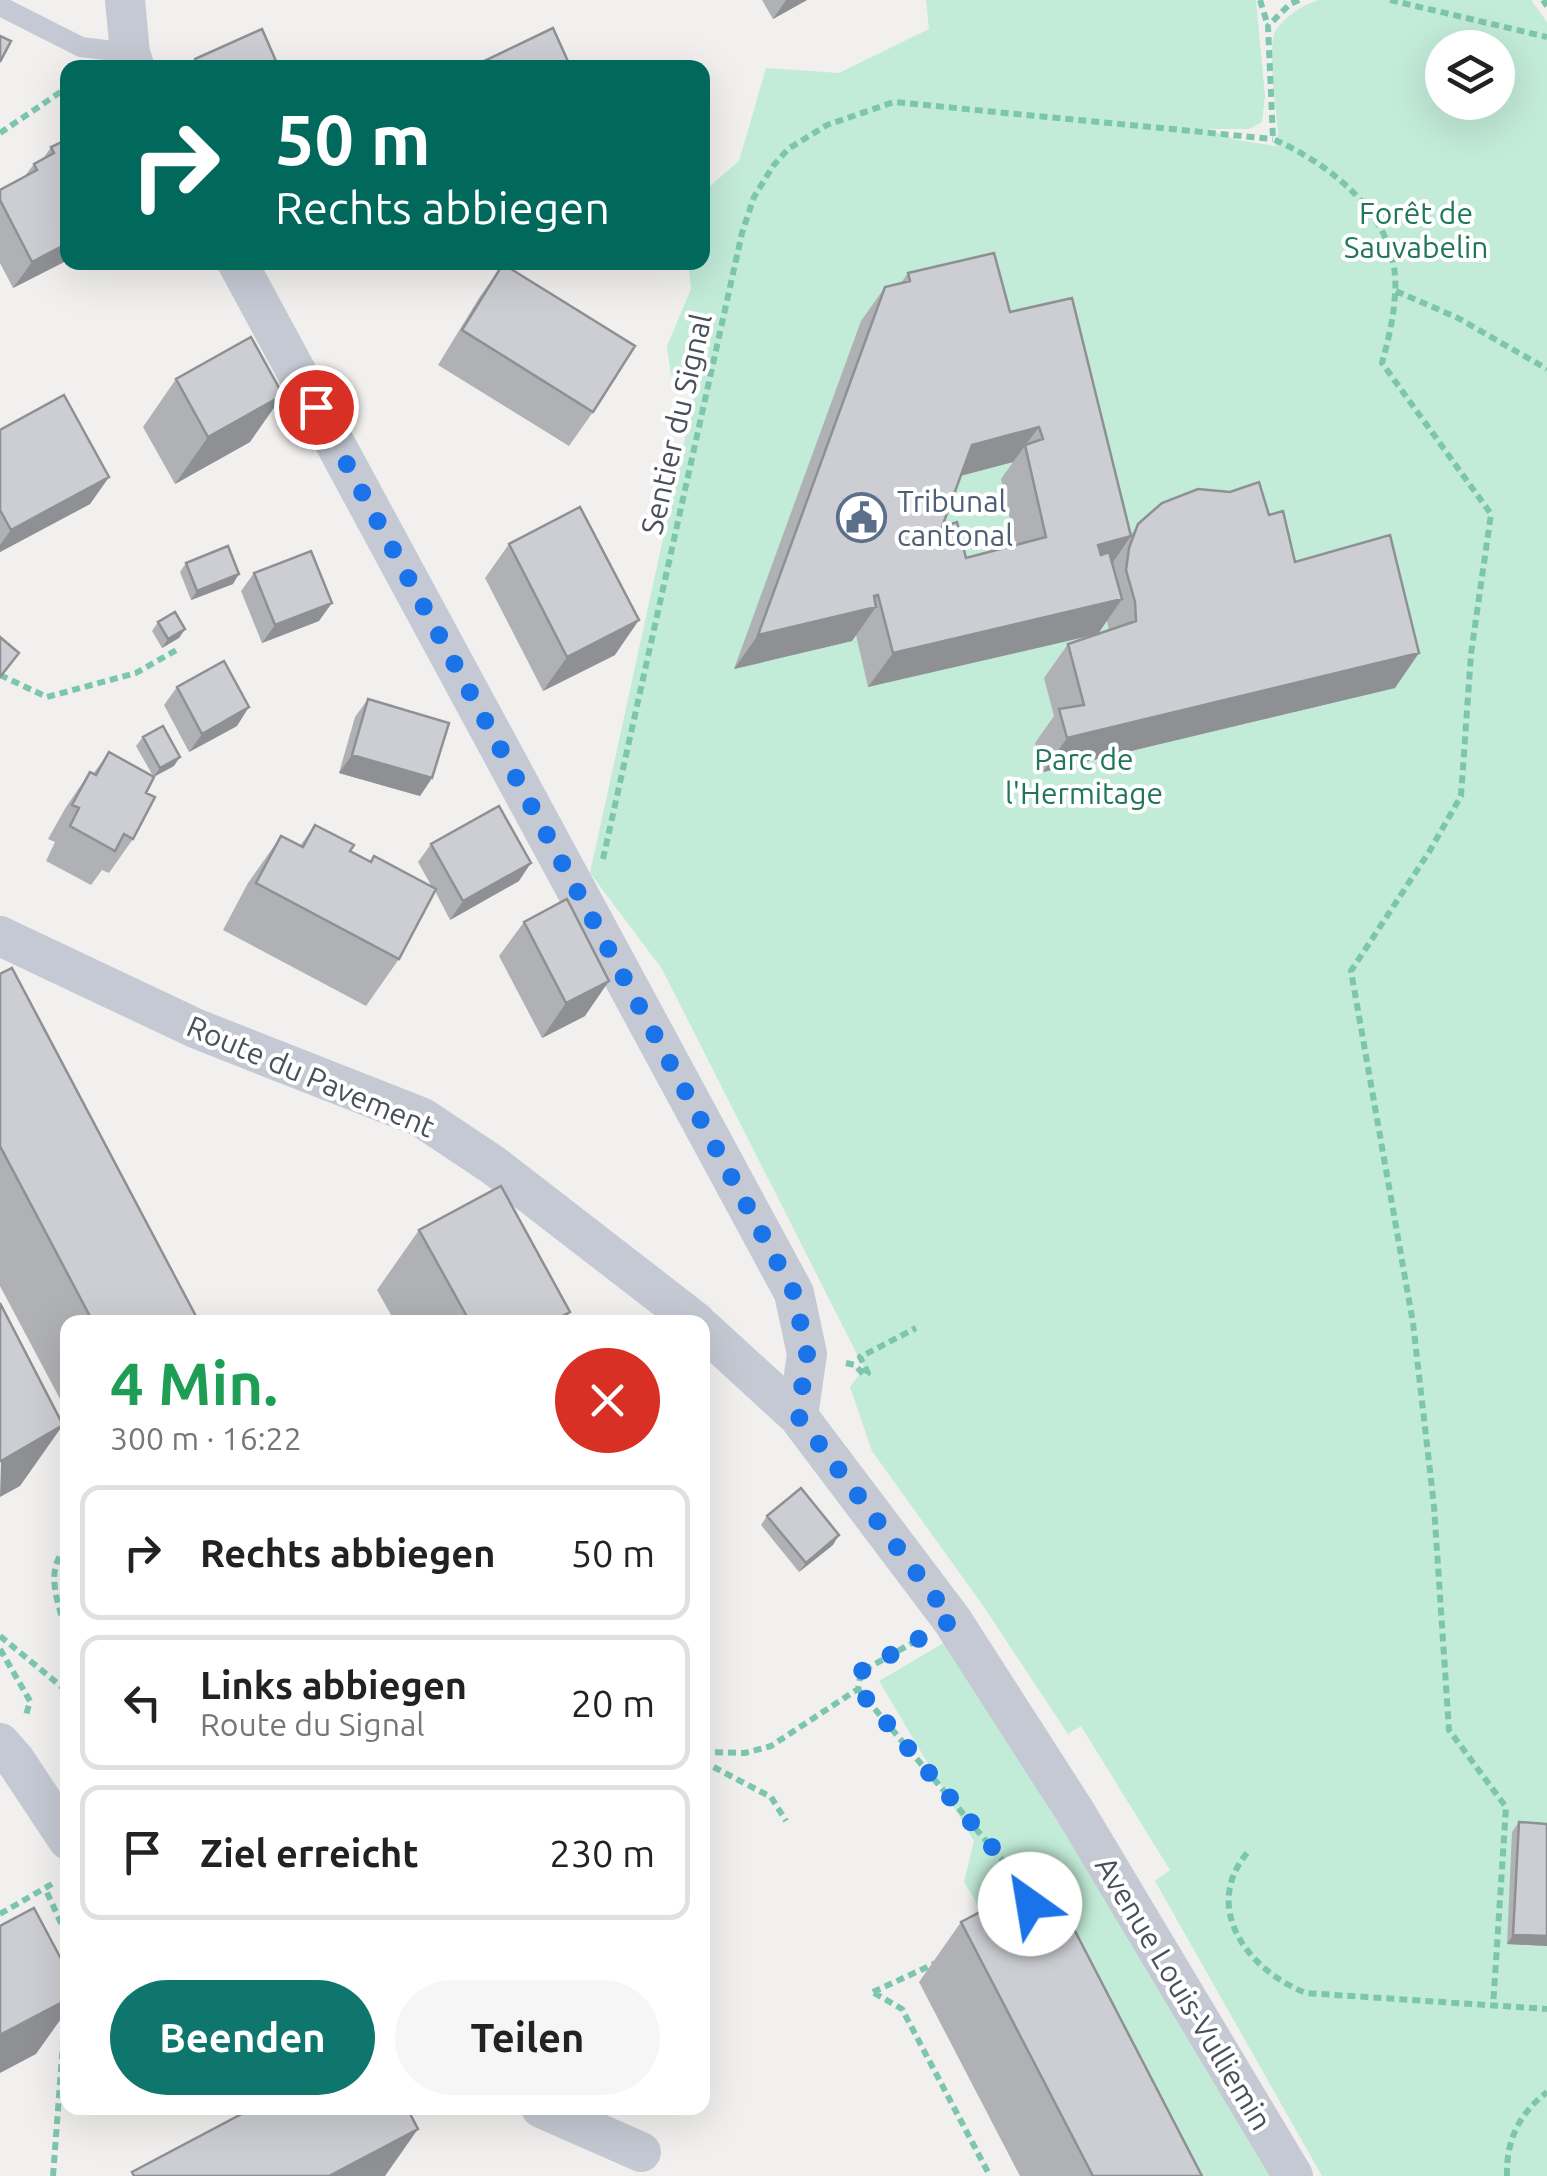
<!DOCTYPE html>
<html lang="de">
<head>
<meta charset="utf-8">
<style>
	:root { --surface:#fff; --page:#f6f6f6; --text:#222; --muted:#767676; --line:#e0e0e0; --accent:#0f766e }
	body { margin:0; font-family:Ubuntu,sans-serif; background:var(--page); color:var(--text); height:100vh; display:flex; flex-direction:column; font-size:38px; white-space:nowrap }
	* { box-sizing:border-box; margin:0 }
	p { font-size:32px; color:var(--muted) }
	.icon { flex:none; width:55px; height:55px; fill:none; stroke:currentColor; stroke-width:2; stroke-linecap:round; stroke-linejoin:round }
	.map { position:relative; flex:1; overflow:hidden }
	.drawer { position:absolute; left:60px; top:1315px; width:650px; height:800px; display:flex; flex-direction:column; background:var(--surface); border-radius:20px; box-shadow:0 10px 40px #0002 }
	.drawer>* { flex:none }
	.banner { position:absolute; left:60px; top:60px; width:650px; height:210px; border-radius:20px; box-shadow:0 10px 40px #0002; background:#00695c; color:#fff; overflow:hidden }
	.fabs { position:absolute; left:1425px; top:30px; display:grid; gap:20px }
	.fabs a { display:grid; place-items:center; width:90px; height:90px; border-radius:50%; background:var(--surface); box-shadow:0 10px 40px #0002; font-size:50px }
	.pin { position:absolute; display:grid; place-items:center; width:85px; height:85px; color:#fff; margin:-42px; border:5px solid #fff; border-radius:50%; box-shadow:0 2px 10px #0007 }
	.me { position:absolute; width:110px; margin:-55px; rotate:328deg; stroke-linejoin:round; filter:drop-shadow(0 0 8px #0008) }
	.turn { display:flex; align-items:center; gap:35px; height:210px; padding:0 50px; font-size:45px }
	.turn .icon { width:130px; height:130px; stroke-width:2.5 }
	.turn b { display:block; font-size:70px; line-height:85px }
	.round { display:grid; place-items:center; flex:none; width:105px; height:105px; border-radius:52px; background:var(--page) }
	.headline { display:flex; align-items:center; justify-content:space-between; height:170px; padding:0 50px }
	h1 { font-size:60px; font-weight:600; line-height:75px; color:#1e9e55 }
	.button { display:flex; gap:20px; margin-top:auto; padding:20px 50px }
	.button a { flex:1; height:115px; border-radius:60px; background:var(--accent); color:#fff; font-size:40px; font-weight:600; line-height:115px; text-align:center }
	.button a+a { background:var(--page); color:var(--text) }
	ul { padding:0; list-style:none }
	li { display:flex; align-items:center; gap:30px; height:135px; margin:0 20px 15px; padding:0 30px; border:5px solid var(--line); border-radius:20px }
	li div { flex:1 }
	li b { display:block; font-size:38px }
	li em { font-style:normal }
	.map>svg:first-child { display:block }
	.green { fill:#c2ebd8; fill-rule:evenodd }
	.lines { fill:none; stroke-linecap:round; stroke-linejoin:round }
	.path { stroke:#7dc6ae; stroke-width:6; stroke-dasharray:8 5; stroke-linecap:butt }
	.service { stroke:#c4c9d3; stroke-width:20 }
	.minor { stroke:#c4c9d3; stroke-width:40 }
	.wall { fill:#afb1b5; fill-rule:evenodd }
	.shaded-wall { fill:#8f9094 }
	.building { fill:#ccced3; stroke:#8f9094; stroke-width:2.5; fill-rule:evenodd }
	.route { stroke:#1a73e8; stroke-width:18; stroke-dasharray:0 32.4 }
	.labels { text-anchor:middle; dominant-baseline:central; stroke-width:8; stroke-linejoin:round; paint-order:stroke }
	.park-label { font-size:30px; fill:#207659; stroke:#fff }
	.street-label { font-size:30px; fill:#494f5b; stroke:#fff }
	.service-label { font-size:30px; fill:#4e5e75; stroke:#fff; text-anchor:start }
</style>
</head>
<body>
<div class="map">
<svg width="1547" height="2176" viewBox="0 0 1547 2176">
	<rect width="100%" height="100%" fill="#f1f0ef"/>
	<path class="green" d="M926,0h330l9,96 -3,26 -13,7h-41l29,11 38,6 3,-12c-1,-20 -11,-87 -3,-102 7,-14 29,-28 44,-32h212l16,22v2154h-225l-167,-295 15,-11 -89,-144 -13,8 -84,-127 -112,-156 -22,-64 14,-19 -202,-399 -72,-96 108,-494 -27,-4 -4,-29 24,-57 -3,-26 14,-1 1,-70 36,-31 27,-93 73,5 90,-44zM1442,48h56v54h-56z
		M947,1641l327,535h-133l-177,-294 10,-41 -95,-160z"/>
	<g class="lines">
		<path class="path" d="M1260,0l8,26
			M1299,0l-9,4 -22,22 5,113c61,27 128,80 122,155 -1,23 -7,47 -13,69l109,151 -20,140 -10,142 -32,56 -78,119 62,352 21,183 15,224 57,77 -13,200
			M1390,0l157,37
			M1543,0l4,6
			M0,133l68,-46
			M1396,291l62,27 89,51
			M0,675l47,22 89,-24 44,-25
			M603,859l139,-626 12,-36 19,-31 15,-17 39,-24 67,-23 379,37
			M846,1363l9,2 9,10 4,-2 -8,-16 56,-29
			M68,1547c-27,22 -7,62 0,92
			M0,1636l68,56
			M0,1649l30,52 -4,14
			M858,1689l161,191 9,16
			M702,1752l43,1 26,-7 87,-57 3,-17 60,-34
			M702,1761l69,36 15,24
			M1247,1853c-46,56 2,118 59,140l241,16
			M52,1884l-7,4 20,44 1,43
			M0,1914l45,-26
			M873,1992l63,-29
			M874,1993l28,16 88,167
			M53,2176l13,-173
			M1507,2176c-1,-36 12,-62 40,-84"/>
		<path class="service" d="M0,6l81,41 49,6"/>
		<path class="minor" d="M125,0l5,53 5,15
			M237,262l557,1031 13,61 -9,62
			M0,936l197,93 224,88 72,48 203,157
			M702,1328l96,88 154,204 122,190 219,366
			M0,1743l15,17 53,80
			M541,2108l100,44"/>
	</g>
	<path class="wall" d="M762,0h45l-34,19z
		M195,59l84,9h-90z
		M68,139v121l-55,28 -13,-25v-73l24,-13 10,-13 9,-5 8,-12z
		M503,264l90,148 -24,34 -131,-81 41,-67z
		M908,273l102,39 121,223 7,-11 131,-9 26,47 100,126 -352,84 -8,-29 19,-27 -10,-38 24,-34 41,-14 -2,-9 -239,66 -12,-52 -4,6 -118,28 127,-348 24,-34 16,-4zM1013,462l-12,17 15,66 -50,13 -24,-31 19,-51z
		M176,379l74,63 -75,42 -32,-57z
		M0,430l109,47 -19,27 -90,48z
		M509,544l106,111 -72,36 -58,-113z
		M186,563l47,21 -42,16 -11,-28z
		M254,573l65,48 -57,22 -21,-52z
		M158,622l27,7 -6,9 -17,10 -10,-17z
		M177,687l60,39 -48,26 -25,-47z
		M368,699l64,79 -12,18 -81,-23 16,-56z
		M143,737l31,29 -20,11 -8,16 -13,46 -24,34 -7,-3 -11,15 -45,-24 9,-19 -7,-3 18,-32 24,-35 3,2 16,-22 44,24 -17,-30z
		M315,825l35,26 20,10 4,-5 58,31 -14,-25 13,-18 88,37 -69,39 -15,-29 -36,68 -33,47 -143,-76 25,-47 33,-47 19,10z
		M524,922l61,94 -43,22 -43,-82z
		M0,974l199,348h-131v92l-68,-128z
		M419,1230l144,92h-168l-18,-32z
		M767,1516l66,29 -34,27 -38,-47z
		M1519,1822l28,124 -40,-2 5,-112z
		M961,1922l241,254h-182l-101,-194z"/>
	<path class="shaded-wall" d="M786,0h21l-34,19z
		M68,243v17l-55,28 19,-26z
		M283,395l-33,47 -75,42 33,-47z
		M1039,427l-26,35 -65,17 24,-34z
		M109,477l-19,27 -90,48v-7l11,-15z
		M1131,536l-24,35 -9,-26z
		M239,574l-6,10 -42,16 6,-9z
		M878,595l-9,13 7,-1 -24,34 -118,28 24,-34z
		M1122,599l-24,35 -230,53 25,-34z
		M332,603l-13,18 -57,22 13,-18z
		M639,620l-24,35 -72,36 24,-34z
		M185,629l-6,9 -17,10 6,-9z
		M1419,653l-24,35 -352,84 24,-34z
		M249,707l-12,19 -48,26 13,-18z
		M352,755l80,23 -12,18 -81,-23z
		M180,757l-6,9 -21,11 7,-9z
		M531,863l-12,18 -69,39 13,-19z
		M609,981l-24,35 -43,22 24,-35z
		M570,1312l-7,10h-12z
		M63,1425l-43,61 -20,11 1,-36z
		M839,1535l-6,10 -34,27 7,-9z
		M1513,1935l34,1v10l-40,-2z
		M68,1999v10l-32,45 -36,19v-38z
		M418,2129l-33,47h-56z"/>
	<path class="building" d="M553,28l18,40h-101z
		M262,29l17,39h-81l-3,-9z
		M0,36l11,5 -11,21z
		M68,139v104l-36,19 -32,-62v-10l37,-20 -3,-6 20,-11 -3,-6z
		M994,253l16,59 62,-14 59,238 -33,9 3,10 8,-3 13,47 -229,54 -15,-58 -4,1 2,11 -118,28 127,-348 25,-6 -2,-8zM1039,427l4,12 -18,6 21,92 -80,21 -9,-36 -15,5 30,-82z
		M503,264l132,82 -42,66 -131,-82z
		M251,337l32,58 -75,42 -32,-58z
		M64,395l45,82 -98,53 -11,-20v-80z
		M1259,482l10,33 14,-4 12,51 95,-27 29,118 -352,85 -8,-29 25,-4 -16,-61 68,-23 -1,-19 -9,-32 3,-22 9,-24 24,-21 36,-14 32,3z
		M580,507l59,113 -72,37 -58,-113z
		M228,546l11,28 -42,17 -11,-28z
		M311,551l21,52 -57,22 -21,-52z
		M175,612l10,17 -17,10 -10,-17z
		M0,637l19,16 -19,24z
		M224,661l25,46 -47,27 -25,-47z
		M368,699l81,24 -17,55 -80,-23z
		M163,726l17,31 -20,11 -17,-31z
		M109,752l45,25 -8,16 9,4 -22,42 -9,-5 -9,17 -45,-25 9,-18 -7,-3 18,-33 6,3z
		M499,806l32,57 -68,38 -32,-57z
		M315,825l39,20 -4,6 21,11 3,-6 62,33 -37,70 -143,-76 25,-47 22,11z
		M567,899l42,82 -43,22 -42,-81z
		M12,968l187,354h-106l-93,-176v-172z
		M501,1186l69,126 -19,10h-81l-51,-92z
		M0,1303l63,122 -62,36 -1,-2z
		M801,1488l38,47 -33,28 -39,-47z
		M1519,1822l28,2v112l-34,-1z
		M1047,1877l155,299h-109l-132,-254z
		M34,1908l34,64v27l-68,36v-109z
		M253,2108h154l11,21 -89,47h-195l-2,-4z"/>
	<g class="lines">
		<path class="route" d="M316,407l478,886 13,61 -9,62 154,204 -92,52 -2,17 162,191 10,24"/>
	</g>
	<defs>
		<symbol id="civic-ring" viewBox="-11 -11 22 22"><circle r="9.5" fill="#fff" stroke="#5c6f8a" stroke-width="1.5"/><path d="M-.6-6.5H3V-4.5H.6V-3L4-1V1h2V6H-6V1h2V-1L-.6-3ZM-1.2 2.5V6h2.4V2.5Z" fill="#5c6f8a"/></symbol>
	</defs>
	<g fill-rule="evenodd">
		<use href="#civic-ring" x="834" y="490" width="55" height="55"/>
	</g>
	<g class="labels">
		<g class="park-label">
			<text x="1416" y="213">Forêt de<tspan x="1416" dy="34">Sauvabelin</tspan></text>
			<text x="1084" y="759">Parc de<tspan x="1084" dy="34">l'Hermitage</tspan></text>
		</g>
		<g class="street-label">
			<text transform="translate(676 424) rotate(-77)">Sentier du Signal</text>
			<text transform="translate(311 1076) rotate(23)">Route du Pavement</text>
			<text transform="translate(1184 1993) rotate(59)">Avenue Louis-Vulliemin</text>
		</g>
		<g class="service-label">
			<text x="897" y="501">Tribunal<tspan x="897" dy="34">cantonal</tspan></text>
		</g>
	</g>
</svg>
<div class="fabs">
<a><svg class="icon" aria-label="layers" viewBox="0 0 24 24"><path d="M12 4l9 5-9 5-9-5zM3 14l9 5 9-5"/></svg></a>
</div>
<div class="pin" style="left:316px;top:407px;background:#d93025"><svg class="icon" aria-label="arrive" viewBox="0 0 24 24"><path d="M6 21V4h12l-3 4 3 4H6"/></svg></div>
<svg class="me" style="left:1030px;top:1904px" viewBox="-20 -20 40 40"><circle r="19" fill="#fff"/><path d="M0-13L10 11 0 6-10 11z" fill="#1a73e8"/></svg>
<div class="banner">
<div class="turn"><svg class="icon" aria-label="right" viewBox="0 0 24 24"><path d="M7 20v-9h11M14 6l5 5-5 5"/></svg><div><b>50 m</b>Rechts abbiegen</div></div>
</div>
<section class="drawer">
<div class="headline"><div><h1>4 Min.</h1><p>300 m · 16:22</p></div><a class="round" style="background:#d93025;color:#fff"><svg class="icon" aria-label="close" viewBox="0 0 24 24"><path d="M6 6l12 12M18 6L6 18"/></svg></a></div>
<ul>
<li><svg class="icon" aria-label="right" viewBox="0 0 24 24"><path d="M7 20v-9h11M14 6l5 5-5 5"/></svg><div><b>Rechts abbiegen</b></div><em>50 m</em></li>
<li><svg class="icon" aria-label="left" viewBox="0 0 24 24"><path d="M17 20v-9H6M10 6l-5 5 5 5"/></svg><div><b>Links abbiegen</b><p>Route du Signal</p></div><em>20 m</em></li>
<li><svg class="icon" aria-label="arrive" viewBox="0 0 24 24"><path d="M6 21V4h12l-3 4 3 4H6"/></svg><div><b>Ziel erreicht</b></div><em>230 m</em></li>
</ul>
<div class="button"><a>Beenden</a><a>Teilen</a></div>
</section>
</div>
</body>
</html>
